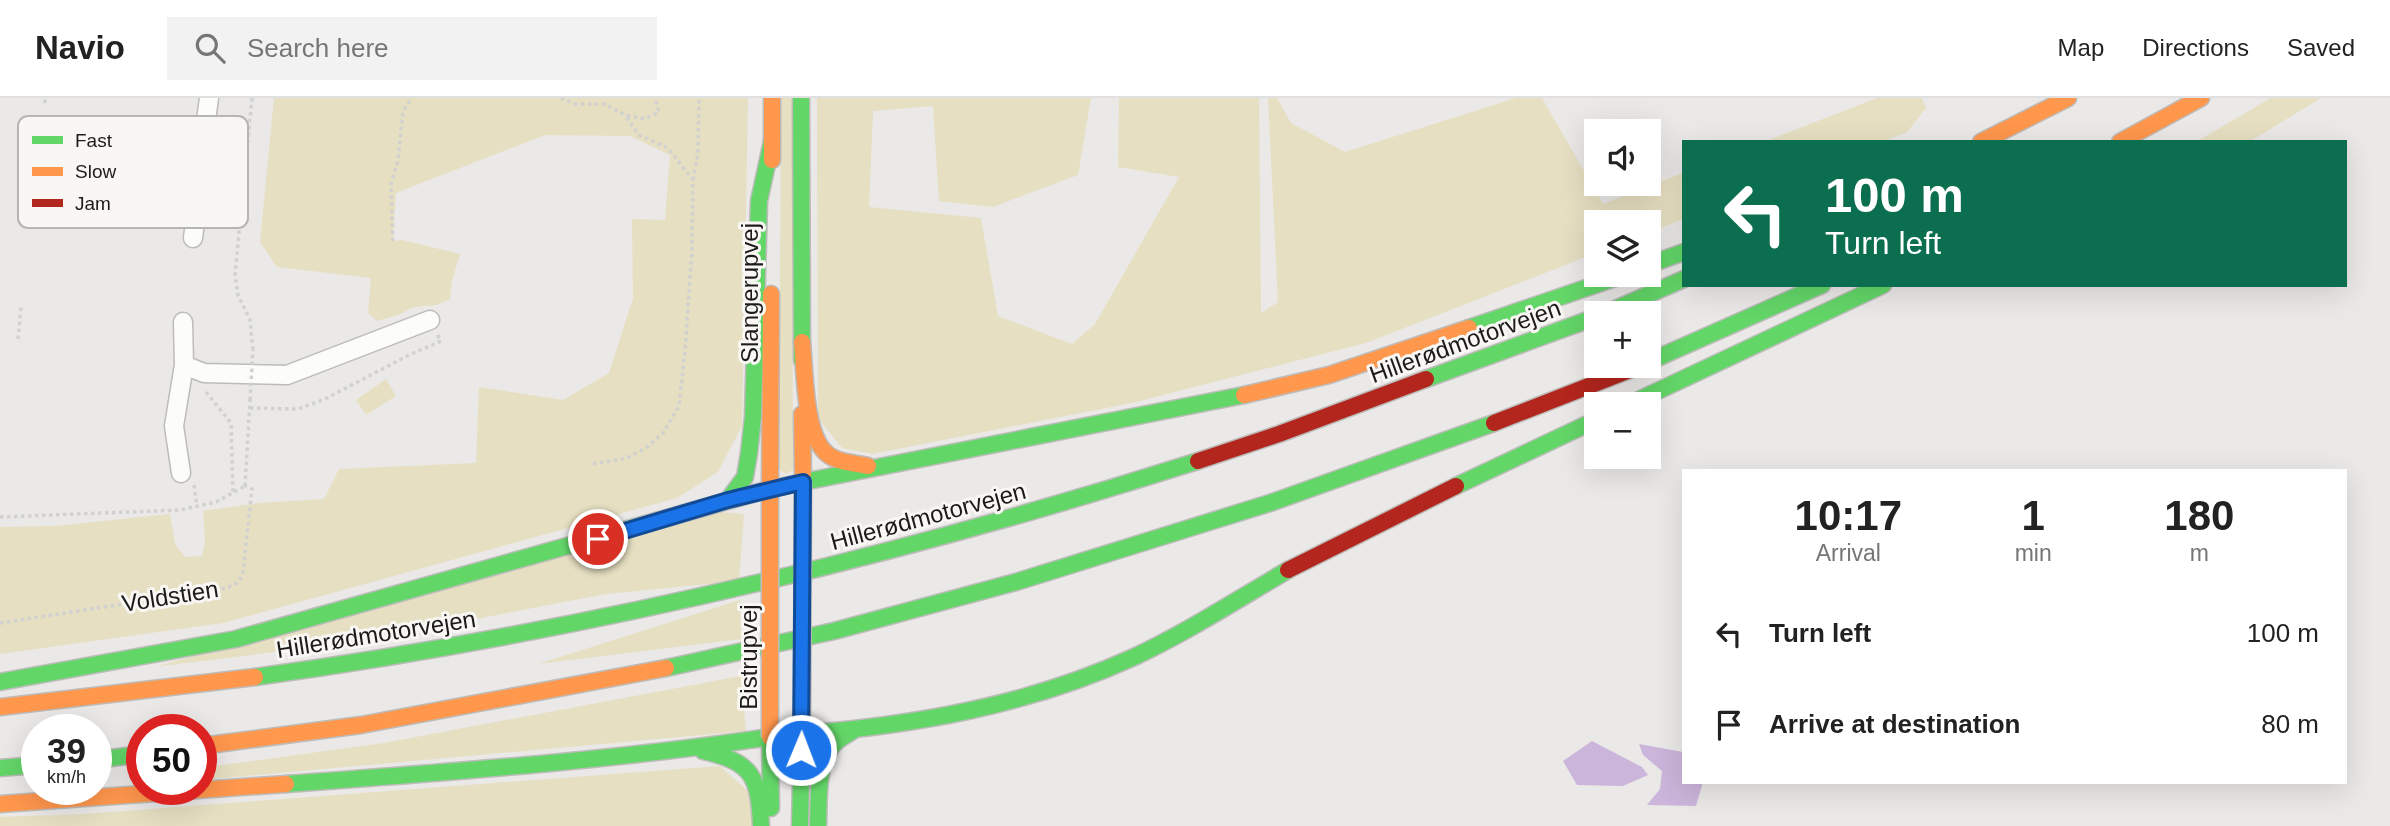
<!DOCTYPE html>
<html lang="en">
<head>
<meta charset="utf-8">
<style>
	:root { --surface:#fff; --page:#f2f2f2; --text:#222; --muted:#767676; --line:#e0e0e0 }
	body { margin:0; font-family:Arial,sans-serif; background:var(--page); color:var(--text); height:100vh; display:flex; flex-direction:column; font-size:26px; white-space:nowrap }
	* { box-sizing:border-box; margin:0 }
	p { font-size:23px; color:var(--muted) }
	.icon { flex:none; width:38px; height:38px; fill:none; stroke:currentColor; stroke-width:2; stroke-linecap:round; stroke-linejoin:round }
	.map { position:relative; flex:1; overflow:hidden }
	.panel { position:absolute; left:1682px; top:371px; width:665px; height:315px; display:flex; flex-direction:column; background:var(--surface); border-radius:0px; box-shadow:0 7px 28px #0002 }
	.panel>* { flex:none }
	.top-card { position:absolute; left:1682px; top:42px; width:665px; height:147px; border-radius:0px; box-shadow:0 7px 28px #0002; background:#0b6e4f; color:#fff; overflow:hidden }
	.tools { position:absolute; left:1584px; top:21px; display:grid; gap:14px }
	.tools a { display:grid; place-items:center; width:77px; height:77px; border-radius:0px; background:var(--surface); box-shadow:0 7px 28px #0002; font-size:35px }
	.speed { position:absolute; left:21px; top:616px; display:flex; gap:14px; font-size:35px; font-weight:700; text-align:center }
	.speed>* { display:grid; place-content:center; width:91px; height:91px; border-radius:50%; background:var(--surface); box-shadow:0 7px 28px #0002; line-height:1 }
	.speed small { font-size:18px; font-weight:400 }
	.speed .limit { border:10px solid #d22; background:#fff; color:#111 }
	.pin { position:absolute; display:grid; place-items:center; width:60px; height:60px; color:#fff; margin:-30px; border:4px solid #fff; border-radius:50%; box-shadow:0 2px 7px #0007 }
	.me { position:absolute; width:77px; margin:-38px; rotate:1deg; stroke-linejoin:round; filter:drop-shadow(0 0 5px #0008) }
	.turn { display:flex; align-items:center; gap:24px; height:147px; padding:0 28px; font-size:32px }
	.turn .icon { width:91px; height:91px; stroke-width:2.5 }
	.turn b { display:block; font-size:49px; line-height:60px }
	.eta { display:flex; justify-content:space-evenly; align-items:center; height:119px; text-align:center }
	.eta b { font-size:42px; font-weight:600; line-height:49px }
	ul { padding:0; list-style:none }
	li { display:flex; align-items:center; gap:21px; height:91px; padding:0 28px }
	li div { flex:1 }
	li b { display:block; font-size:26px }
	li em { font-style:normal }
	header { display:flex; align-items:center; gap:42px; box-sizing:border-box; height:98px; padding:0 35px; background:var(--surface); border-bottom:2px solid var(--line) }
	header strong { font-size:33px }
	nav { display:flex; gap:38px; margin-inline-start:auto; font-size:24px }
	.search { width:490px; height:63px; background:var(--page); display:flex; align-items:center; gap:18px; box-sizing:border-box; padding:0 24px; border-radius:0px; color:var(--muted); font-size:26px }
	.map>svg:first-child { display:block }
	.green { fill:#e6dfc2 }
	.water { fill:#cbb5da }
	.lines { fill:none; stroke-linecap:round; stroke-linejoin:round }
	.street-casing { stroke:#bdbcba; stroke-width:21 }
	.fast-casing { stroke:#bdbcba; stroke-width:19 }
	.slow-casing { stroke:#bdbcba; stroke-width:19 }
	.jam-casing { stroke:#bdbcba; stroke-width:19 }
	.path { stroke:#d1d1d0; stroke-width:3.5; stroke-dasharray:3.5 3.5; stroke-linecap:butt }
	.street { stroke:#fcfcfb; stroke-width:18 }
	.fast { stroke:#63d668; stroke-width:16 }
	.slow { stroke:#ff974d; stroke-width:16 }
	.jam { stroke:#b3261e; stroke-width:16 }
	.slow-bridge-casing { stroke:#bdbcba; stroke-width:19; stroke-linecap:butt }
	.jam-bridge-casing { stroke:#bdbcba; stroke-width:19; stroke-linecap:butt }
	.path-bridge { stroke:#d1d1d0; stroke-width:3.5; stroke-dasharray:3.5 3.5; stroke-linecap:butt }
	.slow-bridge { stroke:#ff974d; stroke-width:16 }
	.jam-bridge { stroke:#b3261e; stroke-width:16 }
	.route-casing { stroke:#114b97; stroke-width:18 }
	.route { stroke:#1a73e8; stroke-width:12 }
	.labels { text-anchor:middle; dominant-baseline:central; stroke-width:6; stroke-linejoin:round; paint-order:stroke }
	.street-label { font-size:24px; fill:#1c1b1a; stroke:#f8f7f4 }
	.key { fill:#f8f7f4; stroke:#b6b5b3; stroke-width:2 }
	.key-label { font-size:19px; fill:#1c1b1a }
</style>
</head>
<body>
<header>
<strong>Navio</strong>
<div class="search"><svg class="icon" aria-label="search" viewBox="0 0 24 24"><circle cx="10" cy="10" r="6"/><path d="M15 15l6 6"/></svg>Search here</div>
<nav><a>Map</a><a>Directions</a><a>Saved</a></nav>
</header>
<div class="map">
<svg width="2390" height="728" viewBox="0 0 2390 728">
	<rect width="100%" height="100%" fill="#eae9e7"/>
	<path class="green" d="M274,0h474l-6,328 -24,46 -41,26 -454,125 -223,31v-127l55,-1 115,-12 5,30 10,13 17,-1 3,-15 -2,-30 56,-8 65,-4 15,-30 137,-6 3,-76 84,13 46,-27 24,-75 -1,-79 33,1 5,-65 -40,-19 -85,-1 -149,58 -3,48 9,-1 58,14 -8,27 -2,18 -13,6 -23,2 -16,8 -21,6 -9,-8 3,-35 -94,-11 -17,-25z
		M781,0h11l1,372 -7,4 -7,-5z
		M817,0h274l-13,77 -85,32 -54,-6 -6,-95 -60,5 -4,96 112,11 17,98 74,28 23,-20 84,-147 -61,-10 1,-69h140l2,215 17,-11 -10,-204h9l14,25 54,29 171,-54h26l61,106 80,-31v46l-34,14 -1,-11h-52v31l-230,90 -234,60 -260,51 -30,-6 -24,-30z
		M1877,0h45l4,10 -19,24 -25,10h-118z
		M2271,0h50l-72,44h-53z
		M386,281l10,17 -30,19 -10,-15z
		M721,414l23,2 -5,67 -133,13 -250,48 -202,25z
		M740,502l1,39 -203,25z
		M741,578l5,55 -545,49v-12l183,-25z
		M720,668l30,27 2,33h-752v-9l84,-3z"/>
	<path class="water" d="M1592,643l50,26 6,8 -25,11 -46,-1 -14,-24z
		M1639,646l44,8 1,30h19l-7,24 -49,-1 13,-16 2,-18 -19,-16z"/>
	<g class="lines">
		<defs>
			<path id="street" d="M206,22l3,-22
				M193,140l4,-33
				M184,267l20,8 83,2 143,-55
				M181,375l-7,-47 10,-61 -1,-43"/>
			<path id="fast" d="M801,0l1,262
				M1648,167l36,-13
				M1606,215l78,-34
				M1469,230l155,-53
				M1648,264l174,-77
				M1426,281l170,-62
				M1630,306l253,-119
				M803,384l441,-87
				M1456,388l140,-66
				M728,402l17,-23 4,-24 4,-36 6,-216 13,-60
				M666,570l168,-37 182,-49 254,-79 224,-80
				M255,579c320,-44 635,-118 943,-216
				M0,584l236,-43 534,-150
				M802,636c114,-9 227,-29 332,-77 53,-25 103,-57 154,-87
				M703,653c50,11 56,26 58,75
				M96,662l46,-6
				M0,670l37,-3
				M286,686c162,-12 324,-23 484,-47
				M771,710l-1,-71 32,-3 -2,92
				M818,728c1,-25 -2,-64 17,-83 5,-5 13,-9 19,-13"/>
			<path id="slow" d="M772,0v62
				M1981,44l87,-44
				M2120,44l81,-44
				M771,196l-1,195 33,-7 -1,-68
				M802,244c3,29 2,91 24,111 11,10 29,10 42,13
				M1244,297l85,-20 140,-47
				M0,609l255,-30
				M201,648l160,-21 305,-57
				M0,706l286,-20"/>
			<path id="jam" d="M1494,325l146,-57
				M1198,363l81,-27 147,-55
				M1288,472l168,-84"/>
		</defs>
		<use href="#street" class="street-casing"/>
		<use href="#fast" class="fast-casing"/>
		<use href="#slow" class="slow-casing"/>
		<use href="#jam" class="jam-casing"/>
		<path class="path" d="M252,0l-17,177 3,20 12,25 3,30
			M561,0l14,6h30l20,11 20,4 14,-7 -4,-14
			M45,5v-5
			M693,82l5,-27 1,-55
			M30,124l3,-35
			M393,143l-2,-57 7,-23 5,-50 9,-13
			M18,241l3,-33
			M206,294l25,31 2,70
			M250,310l48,1 27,-10 84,-44 32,-14 -4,-7
			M593,366l34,-6 19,-10 17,-15 16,-27 6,-55 7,-103 1,-68 -25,-32 -29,-13 -14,-20
			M194,387l3,21
			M245,388l5,-86
			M0,419l180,-7 36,-8 29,-16
			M0,525l227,-35 12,-6 4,-10 9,-83 -7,-3"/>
		<use href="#street" class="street"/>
		<use href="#fast" class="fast"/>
		<use href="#slow" class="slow"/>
		<use href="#jam" class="jam"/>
		<defs>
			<path id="slow-bridge" d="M770,391v248"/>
			<path id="jam-bridge" d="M802,636l1,-252"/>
		</defs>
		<use href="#slow-bridge" class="slow-bridge-casing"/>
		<use href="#jam-bridge" class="jam-bridge-casing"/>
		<path class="path-bridge" d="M250,302l3,-50"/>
		<use href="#slow-bridge" class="slow-bridge"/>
		<use href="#jam-bridge" class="jam-bridge"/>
	</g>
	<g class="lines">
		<defs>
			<path id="route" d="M598,441l130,-39 75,-18 -2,268"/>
		</defs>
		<use href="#route" class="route-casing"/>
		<use href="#route" class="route"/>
	</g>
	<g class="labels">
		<g class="street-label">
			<text transform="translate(749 195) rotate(-90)">Slangerupvej</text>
			<text transform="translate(1465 243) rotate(-20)">Hillerødmotorvejen</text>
			<text transform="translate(928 418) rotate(-15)">Hillerødmotorvejen</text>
			<text transform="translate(170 498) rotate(-9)">Voldstien</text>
			<text transform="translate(376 536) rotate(-9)">Hillerødmotorvejen</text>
			<text transform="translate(748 559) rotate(-90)">Bistrupvej</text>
		</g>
	</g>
	<rect x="18" y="18" width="230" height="112" rx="10" class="key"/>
	<rect x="32" y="38" width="31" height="8" fill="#63d668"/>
	<rect x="32" y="69" width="31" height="9" fill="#ff974d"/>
	<rect x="32" y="101" width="31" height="8" fill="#b3261e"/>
	<g class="key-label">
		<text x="75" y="49">Fast</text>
		<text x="75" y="80">Slow</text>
		<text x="75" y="112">Jam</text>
	</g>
</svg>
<div class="tools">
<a><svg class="icon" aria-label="sound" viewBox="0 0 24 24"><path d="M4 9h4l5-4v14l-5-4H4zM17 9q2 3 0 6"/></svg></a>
<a><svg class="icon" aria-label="layers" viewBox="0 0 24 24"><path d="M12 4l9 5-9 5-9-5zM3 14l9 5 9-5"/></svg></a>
<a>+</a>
<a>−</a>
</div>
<div class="speed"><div>39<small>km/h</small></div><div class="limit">50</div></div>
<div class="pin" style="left:598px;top:441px;background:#d93025"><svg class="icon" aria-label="arrive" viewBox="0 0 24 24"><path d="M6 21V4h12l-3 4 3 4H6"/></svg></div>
<svg class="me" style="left:801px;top:652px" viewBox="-20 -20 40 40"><circle r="17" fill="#1a73e8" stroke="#fff" stroke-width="3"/><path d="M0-11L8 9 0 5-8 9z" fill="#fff"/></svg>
<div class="top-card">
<div class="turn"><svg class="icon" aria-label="left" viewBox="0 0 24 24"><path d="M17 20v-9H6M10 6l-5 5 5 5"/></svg><div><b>100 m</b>Turn left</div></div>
</div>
<section class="panel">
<div class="eta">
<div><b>10:17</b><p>Arrival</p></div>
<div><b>1</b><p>min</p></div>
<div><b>180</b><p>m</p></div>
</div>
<ul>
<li><svg class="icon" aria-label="left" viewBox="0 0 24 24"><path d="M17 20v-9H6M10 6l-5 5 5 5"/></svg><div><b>Turn left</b></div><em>100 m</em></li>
<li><svg class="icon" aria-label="arrive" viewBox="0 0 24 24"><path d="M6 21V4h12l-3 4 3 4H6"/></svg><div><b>Arrive at destination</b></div><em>80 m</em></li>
</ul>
</section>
</div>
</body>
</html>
